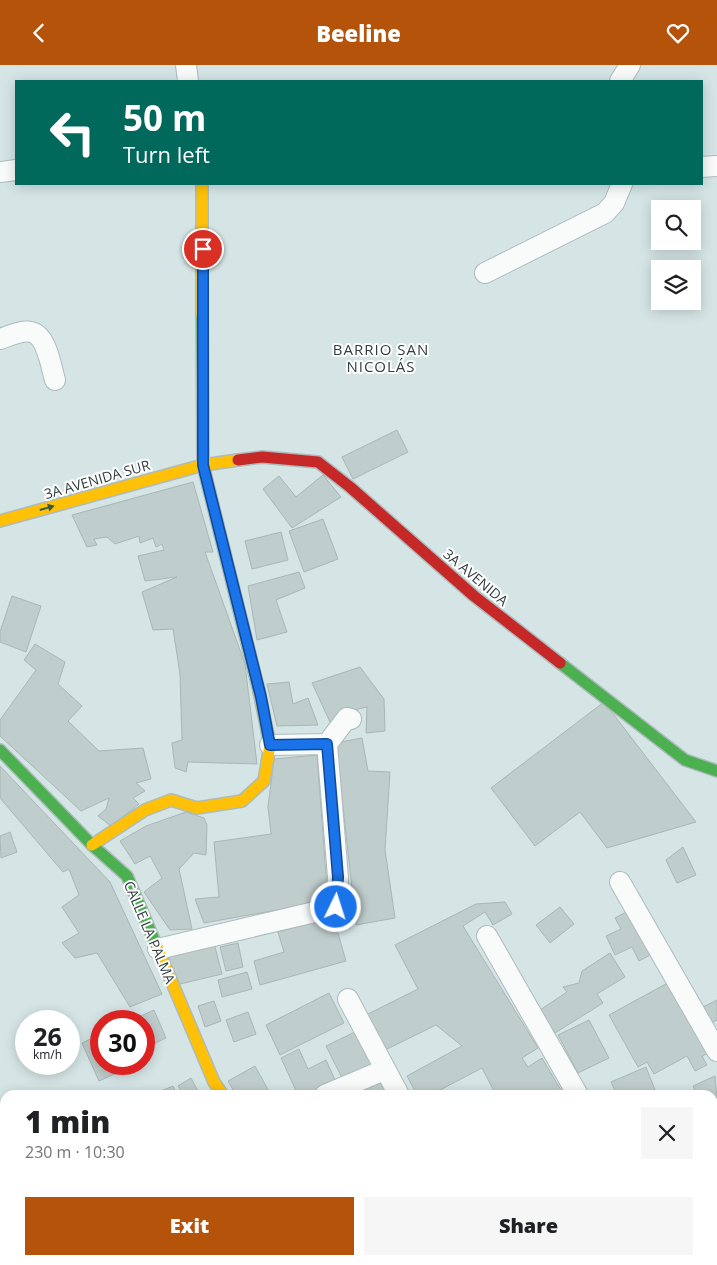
<!DOCTYPE html>
<html lang="en">
<head>
<meta charset="utf-8">
<style>
	:root { --surface:#fff; --page:#f6f6f6; --text:#202124; --muted:#757577; --accent:#b45309 }
	body { margin:0; font-family:"Open Sans",sans-serif; background:var(--page); color:var(--text); height:100vh; display:flex; flex-direction:column; font-size:19px; white-space:nowrap }
	* { box-sizing:border-box; margin:0 }
	p { font-size:16px; color:var(--muted) }
	.icon { flex:none; width:28px; height:28px; fill:none; stroke:currentColor; stroke-width:2; stroke-linecap:round; stroke-linejoin:round }
	.map { position:relative; flex:1; overflow:hidden }
	.drawer { position:absolute; left:0px; top:1025px; width:718px; height:175px; display:flex; flex-direction:column; background:var(--surface); border-radius:15px 15px 0 0; box-shadow:0 2px 12px #0003 }
	.drawer>* { flex:none }
	.hud { position:absolute; left:15px; top:15px; width:688px; height:105px; border-radius:0px; box-shadow:0 2px 12px #0003; background:#00695c; color:#fff; overflow:hidden }
	.buttons { position:absolute; left:651px; top:135px; display:grid; gap:10px }
	.buttons a { display:grid; place-items:center; width:50px; height:50px; border-radius:0px; background:var(--surface); box-shadow:0 2px 12px #0003; font-size:25px }
	.speed { position:absolute; left:15px; top:945px; display:flex; gap:10px; font-size:25px; font-weight:700; text-align:center }
	.speed>* { display:grid; place-content:center; width:65px; height:65px; border-radius:50%; background:var(--surface); box-shadow:0 2px 12px #0003; line-height:1 }
	.speed small { font-size:12px; font-weight:400 }
	.speed .limit { border:8px solid #d22; background:#fff; color:#111 }
	.pin { position:absolute; display:grid; place-items:center; width:42px; height:42px; color:#fff; margin:-21px; border:2px solid #fff; border-radius:50%; box-shadow:0 1px 5px #0007 }
	.me { position:absolute; width:55px; margin:-28px; rotate:4deg; stroke-linejoin:round; filter:drop-shadow(0 0 4px #0008) }
	.turn { display:flex; align-items:center; gap:18px; height:105px; padding:0 25px; font-size:22px }
	.turn .icon { width:65px; height:65px; stroke-width:2.5 }
	.turn b { display:block; font-size:35px; line-height:42px }
	.round { display:grid; place-items:center; flex:none; width:52px; height:52px; border-radius:0px; background:var(--page) }
	.head { display:flex; align-items:center; justify-content:space-between; height:85px; padding:0 25px }
	h1 { font-size:30px; font-weight:800; line-height:38px }
	.primary-button { display:flex; gap:10px; margin-top:auto; padding:10px 25px }
	.primary-button a { flex:1; height:58px; border-radius:0px; background:var(--accent); color:#fff; font-size:20px; font-weight:800; line-height:58px; text-align:center }
	.primary-button a+a { background:var(--page); color:var(--text) }
	header { display:flex; justify-content:space-between; align-items:center; height:65px; padding:0 25px; background:var(--accent); color:#fff; font-size:22px; font-weight:800 }
	.map>svg:first-child { display:block }
	.building { fill:#c0cdcd; stroke:#a9b6b5 }
	.lines { fill:none; stroke-linecap:round; stroke-linejoin:round }
	.street-casing { stroke:#adbbbc; stroke-width:22 }
	.fast-casing { stroke:#adbbbc; stroke-width:14 }
	.slow-casing { stroke:#adbbbc; stroke-width:14 }
	.jam-casing { stroke:#adbbbc; stroke-width:14 }
	.street { stroke:#f9fbfb; stroke-width:20 }
	.fast { stroke:#4caf50; stroke-width:11 }
	.slow { stroke:#ffc107; stroke-width:11 }
	.jam { stroke:#c62828; stroke-width:11 }
	.oneway { fill:#385a44 }
	.route-casing { stroke:#114b97; stroke-width:12 }
	.route { stroke:#1a73e8; stroke-width:9 }
	.labels { text-anchor:middle; dominant-baseline:central; stroke-width:4; stroke-linejoin:round; paint-order:stroke }
	.street-label { font-size:14px; fill:#323e40; stroke:#fff }
	.neighbourhood-label { font-size:15px; letter-spacing:1px; fill:#323e40; stroke:#fff }
</style>
</head>
<body>
<header><svg class="icon" aria-label="back" viewBox="0 0 24 24"><path d="M15 5l-7 7 7 7"/></svg>Beeline<svg class="icon" aria-label="heart" viewBox="0 0 24 24"><path d="M12 20l-8-8c-3-5 5-10 8-4 3-6 11-1 8 4z"/></svg></header>
<div class="map">
<svg width="717" height="1200" viewBox="0 0 717 1200">
	<rect width="100%" height="100%" fill="#d5e5e6"/>
	<path class="building" d="M397,365l11,22 -55,27 -11,-22z
		M323,410l18,22 -49,31 -29,-39 16,-13 17,21z
		M193,417l20,70h-8l40,112 12,100 -69,-2 -2,10 -11,-4 -3,-25 10,-3 -2,-66 -7,-45 -20,1 -11,-38 35,-15 -32,4 -7,-25 26,-6 -2,-6 -6,3 -3,-9 -13,5 -1,-7 -24,8 -8,-7 -13,2 3,6 -10,2 -15,-32z
		M323,454l15,40 -34,13 -15,-41z
		M281,467l7,28 -36,9 -7,-28z
		M299,507l6,16 -29,12 11,32 -30,8 -9,-54z
		M12,531l29,10 -15,46 -26,-10v-10z
		M35,579l30,18 -7,22 24,22 -14,15 31,30 44,-3 8,31 -15,4 9,8 -12,7 6,6 -28,22 -13,-10 8,-7 3,-11 -28,13 -81,-75v-16l36,-50 -12,-10z
		M360,602l24,32 1,32 -19,2 1,-26 -30,7 -1,7 -6,1 -18,-39z
		M289,617l4,22 15,-6 10,27 -41,1 -10,-42z
		M604,637l92,120 -89,26 -27,-36 -45,34 -44,-58z
		M362,673l6,33 22,1 -5,78 10,68 -39,7 -20,-182z
		M317,690l11,146 -124,22 -9,-24 24,-2 -5,-55 57,-8 -3,-27 6,-48z
		M0,701l110,116 52,112 -32,13 -33,-54 -22,5 -13,-15 17,-10 -17,-26 17,-12 -10,-26 -6,3 -63,-74z
		M186,747l18,6 3,7 -1,30 -12,-2 -15,16 13,60 -22,1 -26,-38 18,-14 -12,-22 -15,8 -15,-23 26,-15z
		M10,767l7,20 -16,6 -1,-22z
		M683,782l13,28 -19,8 -11,-23z
		M505,837l7,12 -19,11 -8,-13 -22,14 75,122 -16,10 6,9 14,-9 22,37h-77l7,-4 -12,-23 -44,23 2,4h-23l-10,-19 55,-30 -26,-21 -55,27 -19,-35 56,-28 -23,-44 81,-41z
		M560,842l14,17 -24,19 -14,-18z
		M628,846l22,44 -11,6 -7,-14 -17,8 -9,-19 15,-7 -6,-11z
		M333,851l13,45 -86,24 -6,-24 30,-9 -6,-20z
		M214,878l8,31 -46,11 -8,-30z
		M238,878l5,24 -17,4 -6,-24z
		M610,888l15,24 -28,17 6,9 -48,30 -15,-23 27,-18 -4,-5 16,-4 3,-12z
		M247,907l5,17 -30,8 -4,-17z
		M673,915l38,72 -9,4 5,9 -12,6 -8,-15 -33,18 -7,-12 -9,5 -29,-52z
		M329,928l15,30 -64,32 -14,-30z
		M717,935v20l-8,4 -8,-16z
		M214,936l7,20 -16,6 -7,-21z
		M154,945l12,28 -22,10v-27h-14z
		M248,947l8,22 -22,8 -8,-22z
		M589,955l20,38 -31,15 -20,-38z
		M359,965l17,34 -33,16 -17,-34z
		M101,969v30h19l3,6 -24,11 -17,-38z
		M299,984l9,20 18,-9 10,22 -28,13h-10l-17,-37z
		M255,1001l16,29h-35l-8,-14z
		M646,1002l9,23 -12,5h-26l-6,-13z
		M715,1011l2,22 -5,2v-5h-15l-4,-9z
		M191,1013l9,17h-16l-6,-9z
		M383,1014l7,16h-42z
		M173,1021l4,9h-25z
		M234,1195h72l-11,5h-59z
		M437,1195h15l2,5h-14z"/>
	<g class="lines">
		<defs>
			<path id="street" d="M186,0l2,16
				M620,16l10,-16
				M701,102l16,-1
				M0,107l16,-2
				M485,208l120,-60 9,-10 8,-19
				M0,274c9,-3 22,-9 31,-7 16,3 20,35 24,48
				M270,680l57,-1
				M620,817l97,169
				M487,871l91,159
				M158,884l178,-42 2,-30 -11,-133 20,-26 4,1
				M348,934l51,96
				M325,1030l59,-25
				M712,1048l5,-1
				M712,1127l5,-1
				M340,1195l1,5
				M629,1195l1,5"/>
			<path id="fast" d="M202,251l1,149 56,226
				M560,598l125,97 32,11
				M0,685l92,95 35,31 30,71"/>
			<path id="slow" d="M202,119v132
				M0,456l203,-56 35,-5
				M92,780l53,-35 26,-10 26,8 45,-7 22,-20 6,-36 -11,-54
				M157,882l57,135 9,13"/>
			<path id="jam" d="M238,395l24,-3 56,5 32,25 124,109 86,67"/>
		</defs>
		<use href="#street" class="street-casing"/>
		<use href="#fast" class="fast-casing"/>
		<use href="#slow" class="slow-casing"/>
		<use href="#jam" class="jam-casing"/>
		<use href="#street" class="street"/>
		<use href="#fast" class="fast"/>
		<use href="#slow" class="slow"/>
		<use href="#jam" class="jam"/>
	</g>
	<defs><path id="oneway-solid" d="M-6-.8H1V-3.2L6.5 0L1 3.2V.8H-6Z" transform="scale(1.25)"/></defs>
	<use class="oneway" href="#oneway-solid" transform="translate(47 443) rotate(-16)"/>
	<g class="lines">
		<defs>
			<path id="route" d="M203,184v216l58,232 9,48 57,-1 11,133 -2,30"/>
		</defs>
		<use href="#route" class="route-casing"/>
		<use href="#route" class="route"/>
	</g>
	<g class="labels">
		<g class="street-label">
			<text transform="translate(97 414) rotate(-16)">3A AVENIDA SUR</text>
			<text transform="translate(476 512) rotate(40)">3A AVENIDA</text>
			<text transform="translate(150 867) rotate(67)">CALLE LA PALMA</text>
		</g>
		<g class="neighbourhood-label">
			<text x="381" y="284">BARRIO SAN<tspan x="381" dy="17">NICOLÁS</tspan></text>
		</g>
	</g>
</svg>
<div class="buttons">
<a><svg class="icon" aria-label="search" viewBox="0 0 24 24"><circle cx="10" cy="10" r="6"/><path d="M15 15l6 6"/></svg></a>
<a><svg class="icon" aria-label="layers" viewBox="0 0 24 24"><path d="M12 4l9 5-9 5-9-5zM3 14l9 5 9-5"/></svg></a>
</div>
<div class="speed"><div>26<small>km/h</small></div><div class="limit">30</div></div>
<div class="pin" style="left:203px;top:184px;background:#d93025"><svg class="icon" aria-label="arrive" viewBox="0 0 24 24"><path d="M6 21V4h12l-3 4 3 4H6"/></svg></div>
<svg class="me" style="left:336px;top:842px" viewBox="-20 -20 40 40"><circle r="17" fill="#1a73e8" stroke="#fff" stroke-width="3"/><path d="M0-11L8 9 0 5-8 9z" fill="#fff"/></svg>
<div class="hud">
<div class="turn"><svg class="icon" aria-label="left" viewBox="0 0 24 24"><path d="M17 20v-9H6M10 6l-5 5 5 5"/></svg><div><b>50 m</b>Turn left</div></div>
</div>
<section class="drawer">
<div class="head"><div><h1>1 min</h1><p>230 m · 10:30</p></div><a class="round"><svg class="icon" aria-label="close" viewBox="0 0 24 24"><path d="M6 6l12 12M18 6L6 18"/></svg></a></div>
<div class="primary-button"><a>Exit</a><a>Share</a></div>
</section>
</div>
</body>
</html>
